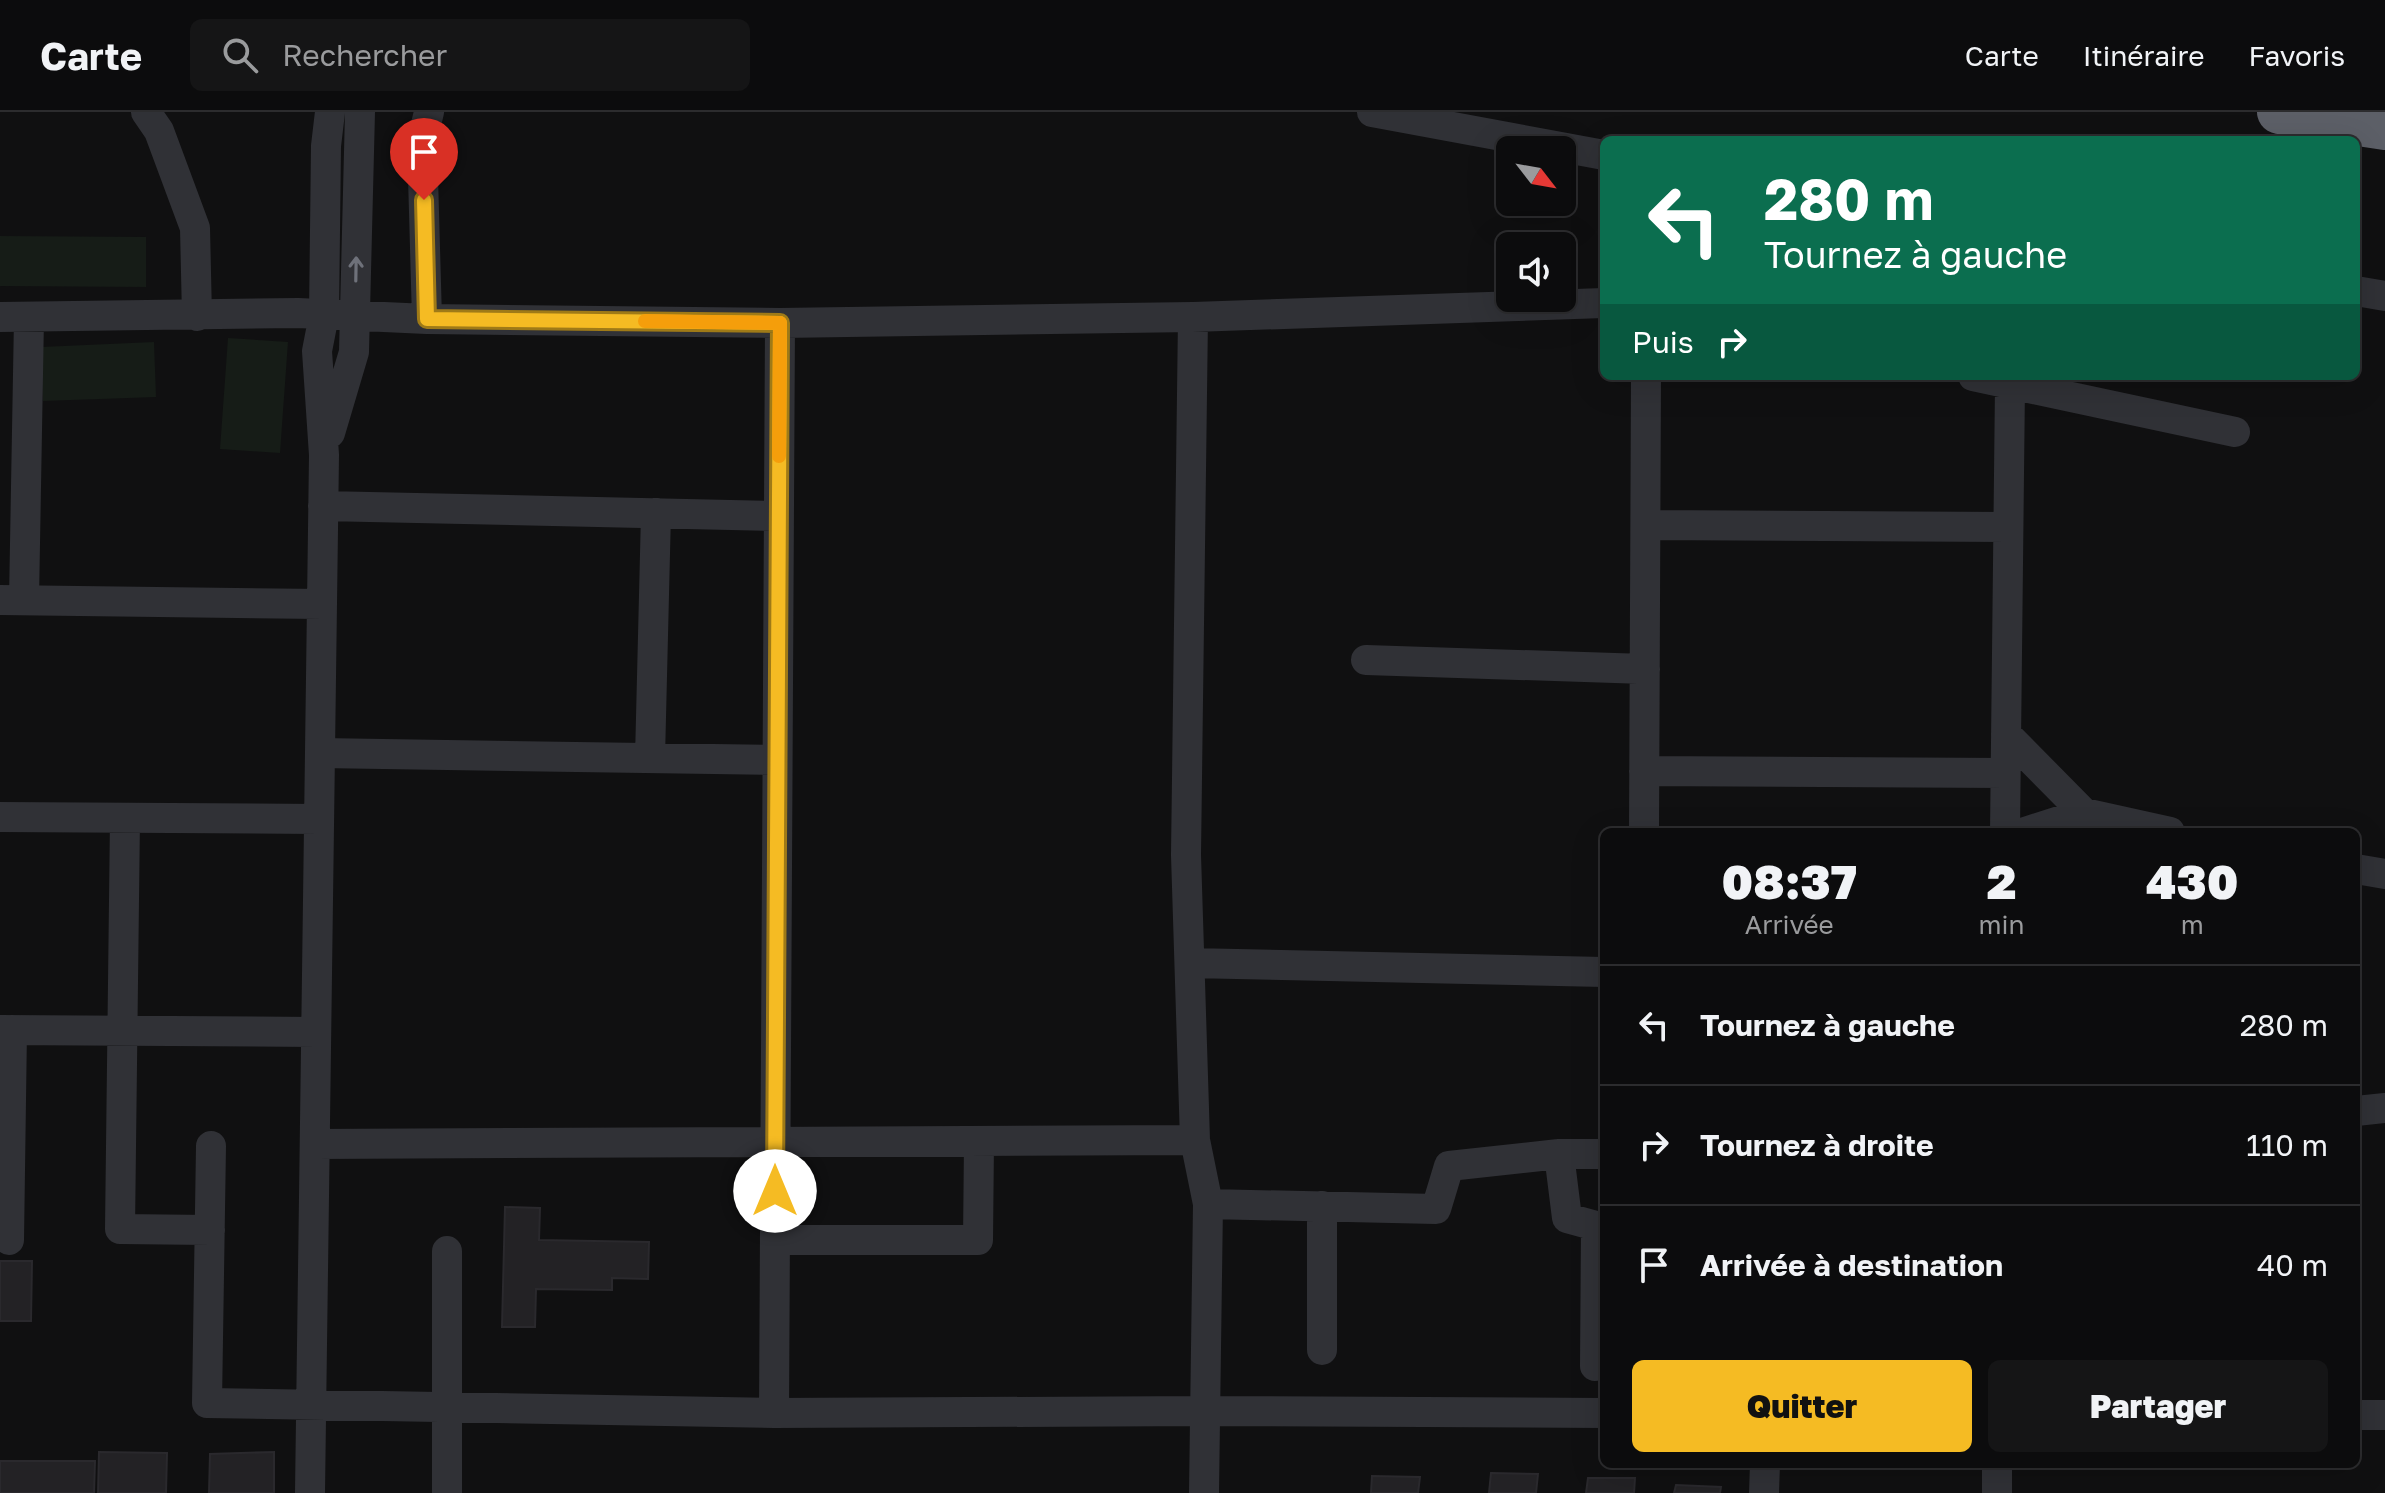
<!DOCTYPE html>
<html lang="fr">
<head>
<meta charset="utf-8">
<style>
	:root { --surface:#0c0c0d; --page:#151516; --text:#f1f3f6; --muted:#9a9b9d; --line:#2c2c2e; --accent:#f5bb23 }
	body { margin:0; font-family:"Golos Text",sans-serif; background:var(--page); color:var(--text); height:100vh; display:flex; flex-direction:column; font-size:30px; white-space:nowrap }
	* { box-sizing:border-box; margin:0 }
	p { font-size:26px; color:var(--muted) }
	.icon { flex:none; width:44px; height:44px; fill:none; stroke:currentColor; stroke-width:2; stroke-linecap:round; stroke-linejoin:round }
	.map { position:relative; flex:1; overflow:hidden }
	.details { position:absolute; left:1600px; top:716px; width:760px; height:640px; display:flex; flex-direction:column; background:var(--surface); border-radius:12px; box-shadow:0 8px 32px #0002,0 0 0 2px var(--line) }
	.details>* { flex:none }
	.top-card { position:absolute; left:1600px; top:24px; width:760px; height:244px; border-radius:12px; box-shadow:0 8px 32px #0002,0 0 0 2px var(--line); background:#0b6e4f; color:#fff; overflow:hidden }
	.needle { width:52px; rotate:121deg }
	.fabs { position:absolute; left:1496px; top:24px; display:grid; gap:16px }
	.fabs a { display:grid; place-items:center; width:80px; height:80px; border-radius:12px; background:var(--surface); box-shadow:0 8px 32px #0002,0 0 0 2px var(--line); font-size:40px }
	.pin { position:absolute; display:grid; place-items:center; width:68px; height:68px; color:#fff; margin:-82px -34px; border-radius:50% 50% 50% 0; rotate:-45deg; box-shadow:0 0 8px #0007 }
	.pin .icon { rotate:45deg }
	.me { position:absolute; width:88px; margin:-44px; rotate:0deg; stroke-linejoin:round; filter:drop-shadow(0 0 6px #0008) }
	.turn { display:flex; align-items:center; gap:28px; height:168px; padding:0 32px; font-size:36px }
	.turn .icon { width:104px; height:104px; stroke-width:2.5 }
	.turn b { display:block; font-size:56px; line-height:68px }
	.then { display:flex; align-items:center; height:76px; padding:0 32px; background:#0003; gap:16px; font-size:30px }
	.eta { display:flex; justify-content:space-evenly; align-items:center; height:136px; text-align:center }
	.eta b { font-size:48px; font-weight:800; line-height:56px }
	.action { display:flex; gap:16px; margin-top:auto; padding:16px 32px }
	.action a { flex:1; height:92px; border-radius:12px; background:var(--accent); color:#111; font-size:32px; font-weight:800; line-height:92px; text-align:center }
	.action a+a { background:var(--page); color:var(--text) }
	ul { padding:0; list-style:none }
	li { display:flex; align-items:center; gap:24px; height:120px; padding:0 32px; border-top:2px solid var(--line) }
	li div { flex:1 }
	li b { display:block; font-size:30px }
	li em { font-style:normal }
	header { display:flex; align-items:center; gap:48px; box-sizing:border-box; height:112px; padding:0 40px; background:var(--surface); border-bottom:2px solid var(--line) }
	header strong { font-size:38px }
	nav { display:flex; gap:44px; margin-inline-start:auto; font-size:28px }
	.search { width:560px; height:72px; background:var(--page); display:flex; align-items:center; gap:20px; box-sizing:border-box; padding:0 28px; border-radius:12px; color:var(--muted); font-size:30px }
	.map>svg:first-child { display:block }
	.green { fill:#161c17 }
	.building { fill:#232225; stroke:#2a292d; stroke-width:2 }
	.lines { fill:none; stroke-linecap:round; stroke-linejoin:round }
	.minor { stroke:#303136; stroke-width:30 }
	.highway { stroke:#5c5f67; stroke-width:44 }
	.oneway { stroke:#6e717a }
	.route-casing { stroke:#9f7a17; stroke-width:20 }
	.route { stroke:#f5bb23; stroke-width:14 }
	.slow { stroke:#f59e0b; stroke-width:14 }
</style>
</head>
<body>
<header>
<strong>Carte</strong>
<div class="search"><svg class="icon" aria-label="search" viewBox="0 0 24 24"><circle cx="10" cy="10" r="6"/><path d="M15 15l6 6"/></svg>Rechercher</div>
<nav><a>Carte</a><a>Itinéraire</a><a>Favoris</a></nav>
</header>
<div class="map">
<svg width="2385" height="1381" viewBox="0 0 2385 1381">
	<rect width="100%" height="100%" fill="#101011"/>
	<path class="green" d="M0,124l146,1v50l-146,-1z
		M228,226l60,4 -8,111 -60,-4z
		M154,230l2,55 -113,4 -2,-54z"/>
	<path class="building" d="M505,1095l35,1 -1,32 110,2 -1,37 -36,-1v12l-76,-1 -1,38h-33z
		M0,1149h32l-1,60h-31z
		M99,1340l68,1 -1,40h-68z
		M274,1340v41h-65l1,-39z
		M0,1349h95l-1,32h-94z
		M1491,1361l47,1 -2,19h-47z
		M1372,1364l48,1 -2,16h-47z
		M1588,1366h47l-1,15h-48z
		M1676,1373l45,2 -1,6h-46z"/>
	<g class="lines">
		<path class="minor" d="M146,0l13,19 36,97 2,88
			M1372,0l232,43
			M2356,179l29,5
			M0,205l298,-4 129,6 353,4 413,-6 411,-14
			M1193,205l-7,538 9,285 13,64 -4,289
			M427,207l-5,-178 7,-29
			M1973,264l262,56
			M330,321l24,-81 6,-240
			M323,394l455,10
			M1646,413l362,2
			M0,488l322,4
			M24,488l5,-282
			M1366,548l279,9
			M2006,622l78,79
			M320,641l456,7
			M650,646l6,-245
			M1644,659l361,2
			M0,705l319,2
			M125,706l-5,411 90,1
			M1644,720l2,-456
			M2005,720l5,-447
			M2025,720l59,-19 86,19
			M2356,757l29,5
			M1190,851l414,9
			M0,918l316,2
			M2356,999l29,-3
			M315,1032l880,-4
			M211,1034l-4,257 567,10 433,-2 397,2
			M1559,1042l8,64 29,8 -1,140
			M1208,1092l228,5 13,-43 110,-12h45
			M9,1128l3,-210
			M775,1128h203l1,-98
			M1322,1238v-144
			M774,1301l6,-1090
			M2356,1303h29
			M310,1381l14,-1038 -7,-104 7,-36 2,-169 4,-34
			M447,1381v-242
			M1764,1381l1,-29
			M1997,1381v-29"/>
		<path class="highway" d="M2279,0l106,16"/>
	</g>
	<defs><path id="oneway-shaft" d="M-6 0H5M1.5-3L5.5 0L1.5 3" fill="none" stroke-width="1.6" stroke-linecap="round" stroke-linejoin="round" transform="scale(2)"/></defs>
	<use class="oneway" href="#oneway-shaft" transform="translate(356 157) rotate(-89)"/>
	<g class="lines">
		<defs>
			<path id="route" d="M424,88l3,119 353,4 -5,868"/>
		</defs>
		<use href="#route" class="route-casing"/>
		<use href="#route" class="route"/>
		<path class="slow" d="M645,209l135,2 -1,133"/>
	</g>
</svg>
<div class="fabs">
<a><svg class="needle" viewBox="-14 -14 28 28"><path d="M0-13l5 13h-10z" fill="#e53935"/><path d="M0 13l5-13h-10z" fill="#9a9b9d"/></svg></a>
<a><svg class="icon" aria-label="sound" viewBox="0 0 24 24"><path d="M4 9h4l5-4v14l-5-4H4zM17 9q2 3 0 6"/></svg></a>
</div>
<div class="pin" style="left:424px;top:88px;background:#d93025"><svg class="icon" aria-label="arrive" viewBox="0 0 24 24"><path d="M6 21V4h12l-3 4 3 4H6"/></svg></div>
<svg class="me" style="left:775px;top:1079px" viewBox="-20 -20 40 40"><circle r="19" fill="#fff"/><path d="M0-13L10 11 0 6-10 11z" fill="#f5bb23"/></svg>
<div class="top-card">
<div class="turn"><svg class="icon" aria-label="left" viewBox="0 0 24 24"><path d="M17 20v-9H6M10 6l-5 5 5 5"/></svg><div><b>280 m</b>Tournez à gauche</div></div>
<div class="then">Puis<svg class="icon" aria-label="right" viewBox="0 0 24 24"><path d="M7 20v-9h11M14 6l5 5-5 5"/></svg></div>
</div>
<section class="details">
<div class="eta">
<div><b>08:37</b><p>Arrivée</p></div>
<div><b>2</b><p>min</p></div>
<div><b>430</b><p>m</p></div>
</div>
<ul>
<li><svg class="icon" aria-label="left" viewBox="0 0 24 24"><path d="M17 20v-9H6M10 6l-5 5 5 5"/></svg><div><b>Tournez à gauche</b></div><em>280 m</em></li>
<li><svg class="icon" aria-label="right" viewBox="0 0 24 24"><path d="M7 20v-9h11M14 6l5 5-5 5"/></svg><div><b>Tournez à droite</b></div><em>110 m</em></li>
<li><svg class="icon" aria-label="arrive" viewBox="0 0 24 24"><path d="M6 21V4h12l-3 4 3 4H6"/></svg><div><b>Arrivée à destination</b></div><em>40 m</em></li>
</ul>
<div class="action"><a>Quitter</a><a>Partager</a></div>
</section>
</div>
</body>
</html>
